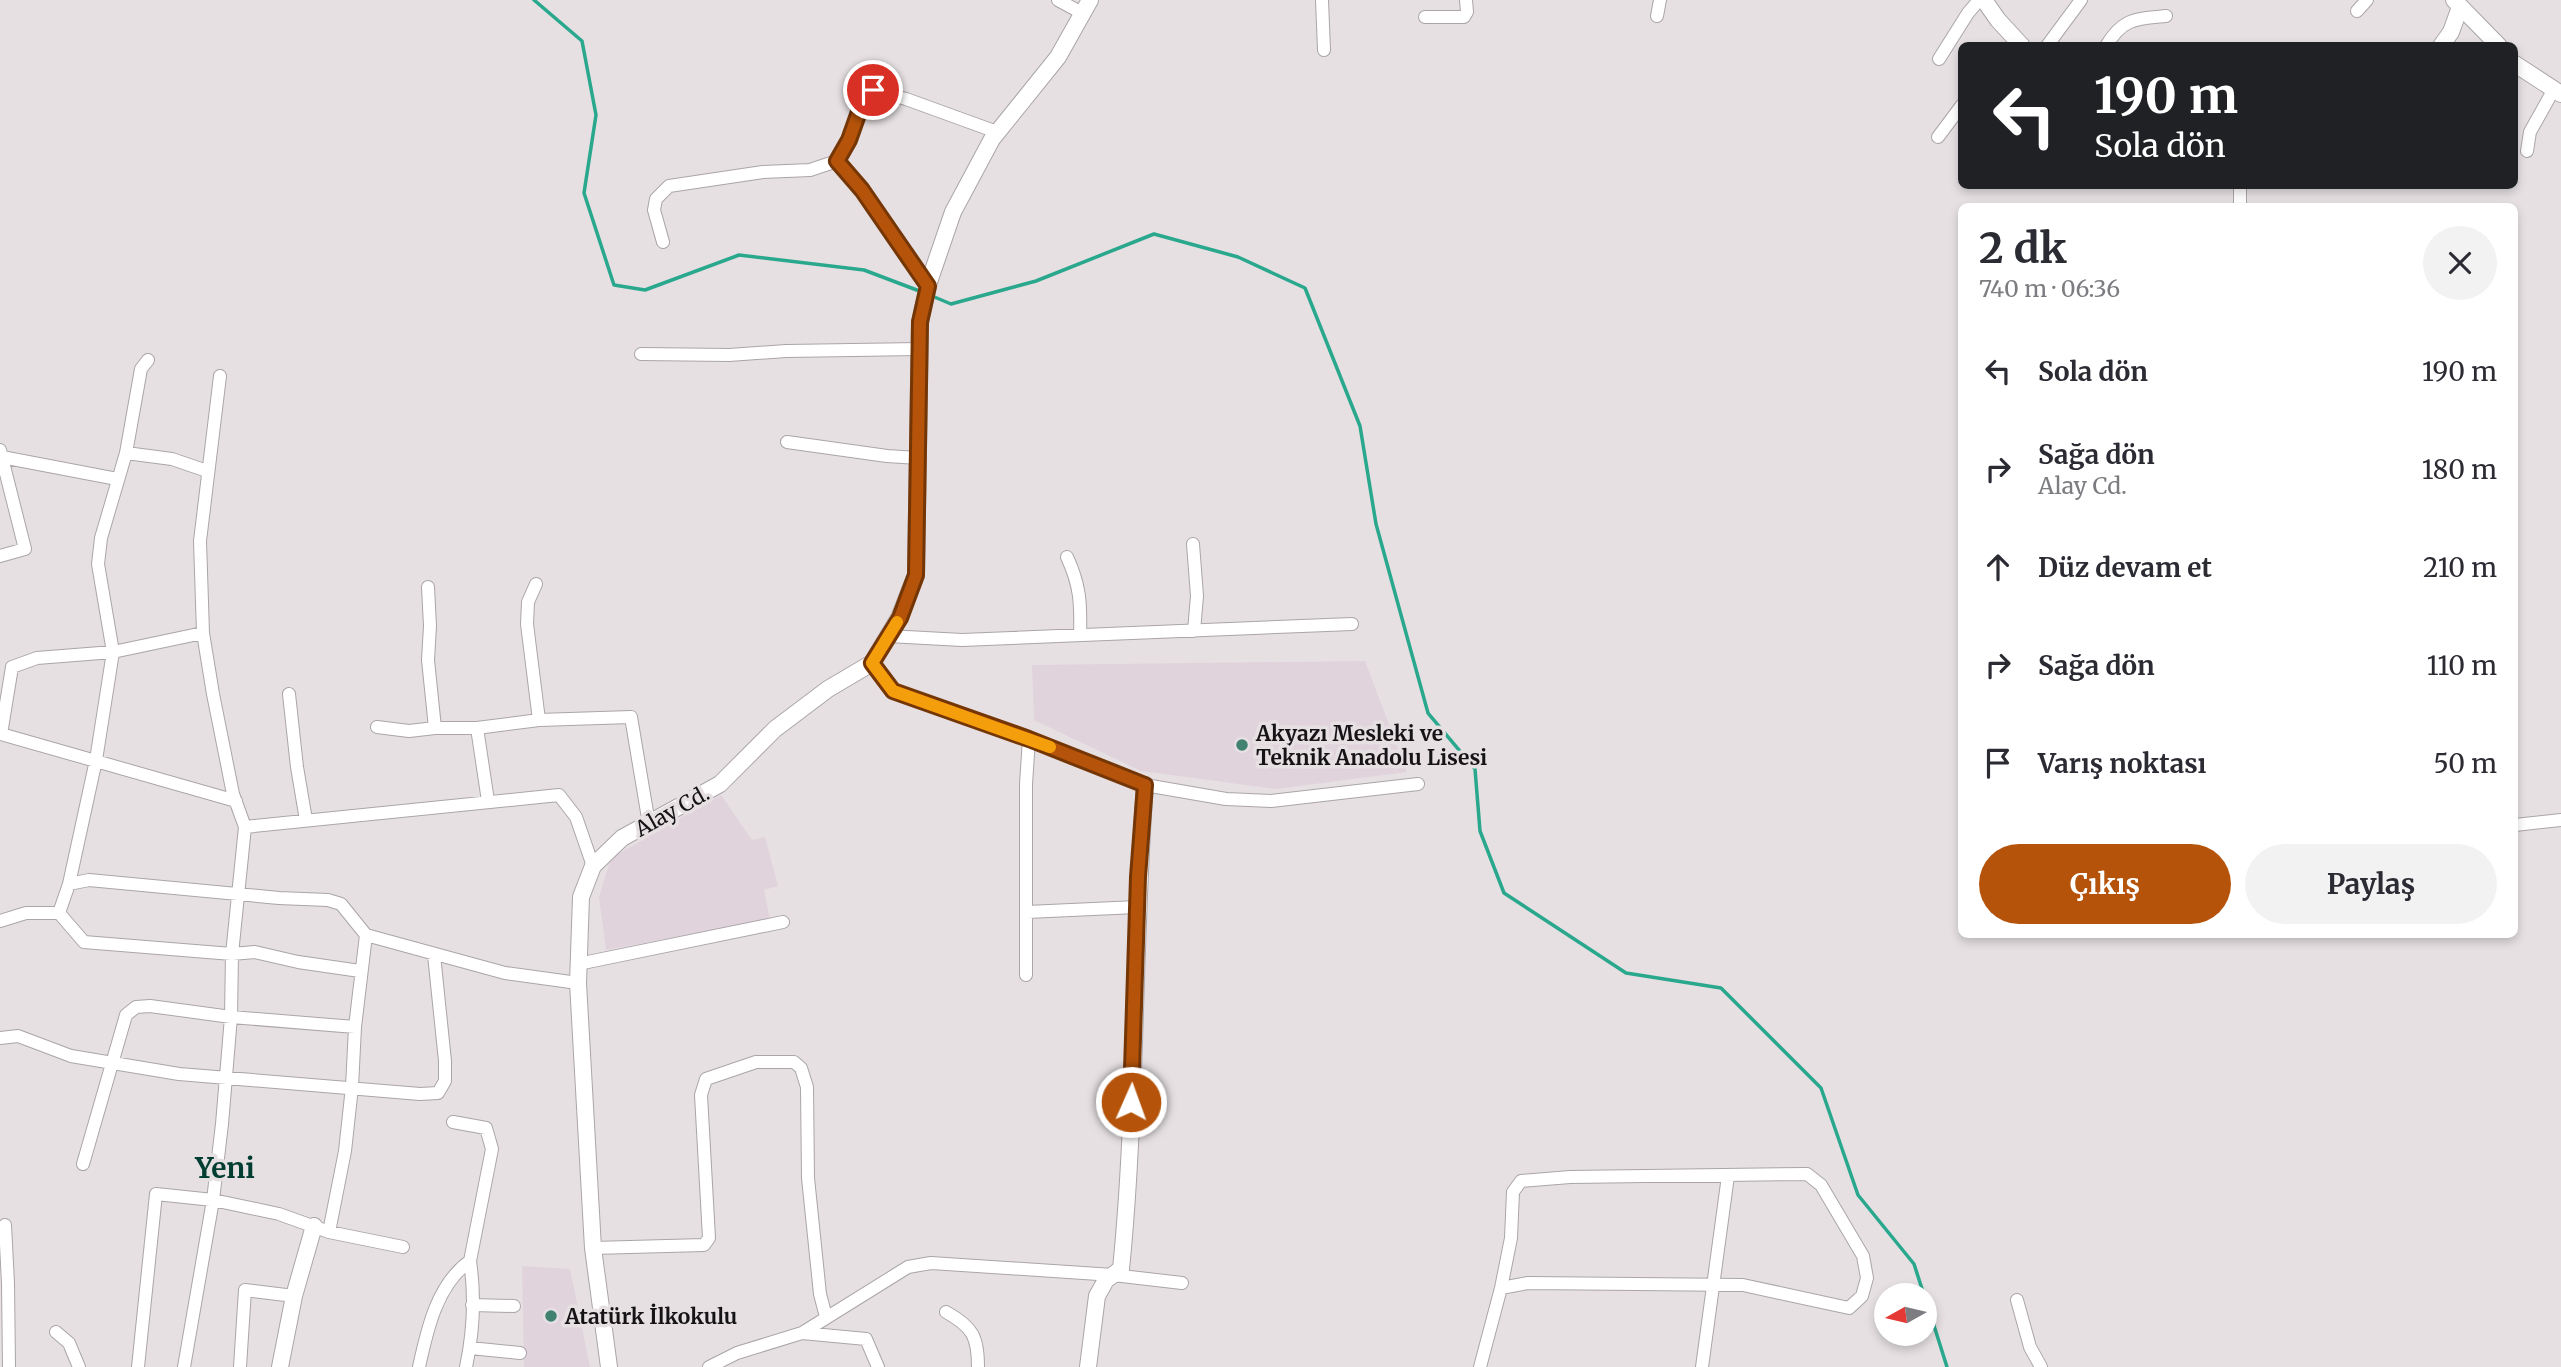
<!DOCTYPE html>
<html lang="tr">
<head>
<meta charset="utf-8">
<style>
	:root { --surface:#fff; --page:#f2f2f3; --text:#2b2b33; --muted:#7c7c81; --accent:#b45309 }
	body { margin:0; font-family:Merriweather,serif; background:var(--page); color:var(--text); height:100vh; display:flex; flex-direction:column; font-size:26px; white-space:nowrap }
	* { box-sizing:border-box; margin:0 }
	p { font-size:23px; color:var(--muted) }
	.icon { flex:none; width:38px; height:38px; fill:none; stroke:currentColor; stroke-width:2; stroke-linecap:round; stroke-linejoin:round }
	.map { position:relative; flex:1; overflow:hidden }
	.sheet { position:absolute; left:1958px; top:203px; width:560px; height:735px; display:flex; flex-direction:column; background:var(--surface); border-radius:10px; box-shadow:0 4px 10px #0003 }
	.sheet>* { flex:none }
	.guide { position:absolute; left:1958px; top:42px; width:560px; height:147px; border-radius:10px; box-shadow:0 4px 10px #0003; background:#202124; color:#fff; overflow:hidden }
	.needle { width:46px; rotate:262deg }
	.tools { position:absolute; left:1874px; top:1283px; display:grid; gap:14px }
	.tools a { display:grid; place-items:center; width:63px; height:63px; border-radius:50%; background:var(--surface); box-shadow:0 4px 10px #0003; font-size:35px }
	.pin { position:absolute; display:grid; place-items:center; width:60px; height:60px; color:#fff; margin:-30px; border:4px solid #fff; border-radius:50%; box-shadow:0 2px 7px #0007 }
	.me { position:absolute; width:77px; margin:-38px; rotate:2deg; stroke-linejoin:round; filter:drop-shadow(0 0 5px #0008) }
	.turn { display:flex; align-items:center; gap:24px; height:147px; padding:0 21px; font-size:32px }
	.turn .icon { width:91px; height:91px; stroke-width:2.5 }
	.turn b { display:block; font-size:49px; line-height:60px }
	.round { display:grid; place-items:center; flex:none; width:74px; height:74px; border-radius:37px; background:var(--page) }
	.summary { display:flex; align-items:center; justify-content:space-between; height:119px; padding:0 21px }
	h1 { font-size:42px; font-weight:700; line-height:52px }
	.primary-button { display:flex; gap:14px; margin-top:auto; padding:14px 21px }
	.primary-button a { flex:1; height:80px; border-radius:42px; background:var(--accent); color:#fff; font-size:28px; font-weight:700; line-height:80px; text-align:center }
	.primary-button a+a { background:var(--page); color:var(--text) }
	ul { padding:0; list-style:none }
	li { display:flex; align-items:center; gap:21px; height:98px; padding:0 21px }
	li div { flex:1 }
	li b { display:block; font-size:26px }
	li em { font-style:normal }
	.map>svg:first-child { display:block }
	.built { fill:#e1d3db }
	.lines { fill:none; stroke-linecap:round; stroke-linejoin:round }
	.stream { stroke:#2aa88d; stroke-width:3.5 }
	.minor-casing { stroke:#aba5a8; stroke-width:14 }
	.tertiary-casing { stroke:#aba5a8; stroke-width:18 }
	.minor { stroke:#fff; stroke-width:12 }
	.tertiary { stroke:#fff; stroke-width:16 }
	.route-casing { stroke:#753606; stroke-width:18 }
	.route { stroke:#b45309; stroke-width:12 }
	.slow { stroke:#f59e0b; stroke-width:12 }
	.poi-dot { fill:#408170; stroke:#e6e0e3; stroke-width:2.5 }
	.labels { text-anchor:middle; dominant-baseline:central; stroke-width:7; stroke-linejoin:round; paint-order:stroke }
	.poi-label { font-size:21px; font-weight:bold; fill:#151315; stroke:#e6e0e3; text-anchor:start }
	.street-label { font-size:21px; fill:#151315; stroke:#e6e0e3 }
	.district-label { font-size:28px; font-weight:bold; fill:#013d31; stroke:#e6e0e3 }
</style>
</head>
<body>
<div class="map">
<svg width="2561" height="1367" viewBox="0 0 2561 1367">
	<rect width="100%" height="100%" fill="#e6e0e3"/>
	<path class="built" d="M1365,661l42,111 -131,17 -135,-18 -107,-51 -2,-55z
		M721,795l31,45 13,-3 13,49 -14,4 6,29 -164,31 -7,-53 12,-39z
		M522,1266l48,3 20,98h-66z"/>
	<g class="lines">
		<path class="stream" d="M534,0l48,41 14,74 -12,78 30,92 31,5 94,-35 125,15 58,22
			M932,296l19,8 85,-23 118,-47 84,23 67,31 55,138 16,98 52,189 47,56 5,62 24,62 122,80 95,15 100,100 37,107 56,69 10,31
			M1925,1297l22,70"/>
		<defs>
			<path id="minor" d="M1058,0l24,13
				M1322,0l2,50
				M2357,11l10,-11
				M1657,16l3,-16
				M1425,17h39l3,-5 -1,-12
				M2047,46l34,-46
				M2106,46c17,-28 29,-27 60,-30
				M1939,59l29,-46 11,-13
				M1938,137l24,-32
				M2527,151l3,-19 24,-43
				M837,161l25,29 66,96
				M2240,206v-20
				M663,242l-9,-32 2,-11 13,-13 94,-14 47,-2 27,-9 12,-21 16,-45 8,-5 33,9 91,33
				M641,354l88,1 57,-4 134,-2
				M148,360l-7,9 -15,84 46,6 35,12
				M787,442l100,14 31,2
				M0,450l25,99 -25,7
				M126,453l-25,85 -3,26 15,88 -17,108 -27,124 -10,29 25,29 148,12 23,-2 43,10 62,9
				M2,457l115,22
				M1193,544l4,52 -3,35
				M1067,557c13,28 14,46 13,77
				M536,584l-8,18 -1,22 12,96
				M428,587l2,39 -2,34 7,68
				M203,633l-90,19 -76,6 -25,9 -11,67 235,67
				M888,636l74,4 390,-16
				M872,663l21,28 136,48 116,46 81,14 45,2 147,-17
				M289,694l8,73 9,53
				M377,727l32,4 26,-3h42l62,-8 92,-3 18,107
				M477,728l11,73
				M2515,825l46,-5
				M245,827l314,-32 17,22 17,49
				M69,884l20,-4 190,18 49,2 13,4 25,31 139,38 73,10
				M1027,912l110,-5
				M0,921l26,-8h33
				M578,964l205,-42
				M1026,975v-191l3,-45
				M0,1038l18,-2 53,20 108,18 241,20 18,-1 7,-12v-20l-11,-106
				M83,1164l43,-149 10,-8 14,-1 81,11 124,10
				M5,1225l3,58 1,84
				M329,1232l16,-81 7,-64 3,-60 11,-92
				M593,1248l111,-3 5,-7 -8,-143 5,-16 50,-17h38l7,6 6,19 1,91 12,116 6,23
				M2017,1300l13,47 11,20
				M472,1305l42,1
				M946,1312c27,15 32,25 32,55
				M56,1332l13,11 10,24
				M802,1333l64,6 12,28
				M470,1348l50,5
				M138,1367l18,-173 57,6 66,14 50,18 74,15
				M184,1367l29,-167 9,-76 9,-107 1,-63 13,-127 -12,-33 -20,-100 -10,-61 -3,-92 20,-165
				M240,1367l5,-77 49,6
				M419,1367c8,-37 18,-83 51,-106l22,-112 -6,-21 -33,-6
				M466,1367c7,-33 9,-72 4,-106
				M709,1367l28,-14 65,-20 106,-66 23,-4 182,12 69,8
				M1480,1367l21,-79 10,-50 2,-46 8,-11 49,-4 237,-3 14,11 42,71 4,22 -5,18 -13,12 -106,-23 -215,-2 -27,5
				M1702,1367l26,-191"/>
			<path id="tertiary" d="M1984,0l14,20 24,26
				M2454,0l45,46
				M2441,46l10,-14 9,-25
				M2515,64l46,30
				M280,1367l14,-71 20,-70
				M609,1367l-16,-119 -15,-265 3,-86 12,-31 29,-28 98,-54 55,-55 53,-40 44,-26 27,-45 17,-43 4,-253 9,-40 24,-70 39,-73 66,-82 32,-57
				M1088,1367l9,-71 9,-16 15,-11c16,-160 12,-323 24,-484"/>
		</defs>
		<use href="#minor" class="minor-casing"/>
		<use href="#tertiary" class="tertiary-casing"/>
		<use href="#minor" class="minor"/>
		<use href="#tertiary" class="tertiary"/>
	</g>
	<g class="lines">
		<defs>
			<path id="route" d="M873,90l-8,5 -16,45 -12,21 25,29 66,96 -8,36 -4,253 -16,43 -28,45 21,28 136,48 116,46 -7,92 -7,225"/>
		</defs>
		<use href="#route" class="route-casing"/>
		<use href="#route" class="route"/>
		<path class="slow" d="M897,622l-25,41 21,28 157,56"/>
	</g>
	<g class="poi-dot">
		<circle cx="1242" cy="745" r="7"/>
		<circle cx="551" cy="1316" r="7"/>
	</g>
	<g class="labels">
		<g class="poi-label">
			<text x="1256" y="733">Akyazı Mesleki ve<tspan x="1256" dy="24">Teknik Anadolu Lisesi</tspan></text>
			<text x="565" y="1316">Atatürk İlkokulu</text>
		</g>
		<g class="street-label">
			<text transform="translate(672 811) rotate(-29)">Alay Cd.</text>
		</g>
		<g class="district-label">
			<text x="225" y="1168">Yeni</text>
		</g>
	</g>
</svg>
<div class="tools">
<a><svg class="needle" viewBox="-14 -14 28 28"><path d="M0-13l5 13h-10z" fill="#e53935"/><path d="M0 13l5-13h-10z" fill="#7c7c81"/></svg></a>
</div>
<div class="pin" style="left:873px;top:90px;background:#d93025"><svg class="icon" aria-label="arrive" viewBox="0 0 24 24"><path d="M6 21V4h12l-3 4 3 4H6"/></svg></div>
<svg class="me" style="left:1131px;top:1102px" viewBox="-20 -20 40 40"><circle r="17" fill="#b45309" stroke="#fff" stroke-width="3"/><path d="M0-11L8 9 0 5-8 9z" fill="#fff"/></svg>
<div class="guide">
<div class="turn"><svg class="icon" aria-label="left" viewBox="0 0 24 24"><path d="M17 20v-9H6M10 6l-5 5 5 5"/></svg><div><b>190 m</b>Sola dön</div></div>
</div>
<section class="sheet">
<div class="summary"><div><h1>2 dk</h1><p>740 m · 06:36</p></div><a class="round"><svg class="icon" aria-label="close" viewBox="0 0 24 24"><path d="M6 6l12 12M18 6L6 18"/></svg></a></div>
<ul>
<li><svg class="icon" aria-label="left" viewBox="0 0 24 24"><path d="M17 20v-9H6M10 6l-5 5 5 5"/></svg><div><b>Sola dön</b></div><em>190 m</em></li>
<li><svg class="icon" aria-label="right" viewBox="0 0 24 24"><path d="M7 20v-9h11M14 6l5 5-5 5"/></svg><div><b>Sağa dön</b><p>Alay Cd.</p></div><em>180 m</em></li>
<li><svg class="icon" aria-label="ahead" viewBox="0 0 24 24"><path d="M12 20V5M6 11l6-6 6 6"/></svg><div><b>Düz devam et</b></div><em>210 m</em></li>
<li><svg class="icon" aria-label="right" viewBox="0 0 24 24"><path d="M7 20v-9h11M14 6l5 5-5 5"/></svg><div><b>Sağa dön</b></div><em>110 m</em></li>
<li><svg class="icon" aria-label="arrive" viewBox="0 0 24 24"><path d="M6 21V4h12l-3 4 3 4H6"/></svg><div><b>Varış noktası</b></div><em>50 m</em></li>
</ul>
<div class="primary-button"><a>Çıkış</a><a>Paylaş</a></div>
</section>
</div>
</body>
</html>
